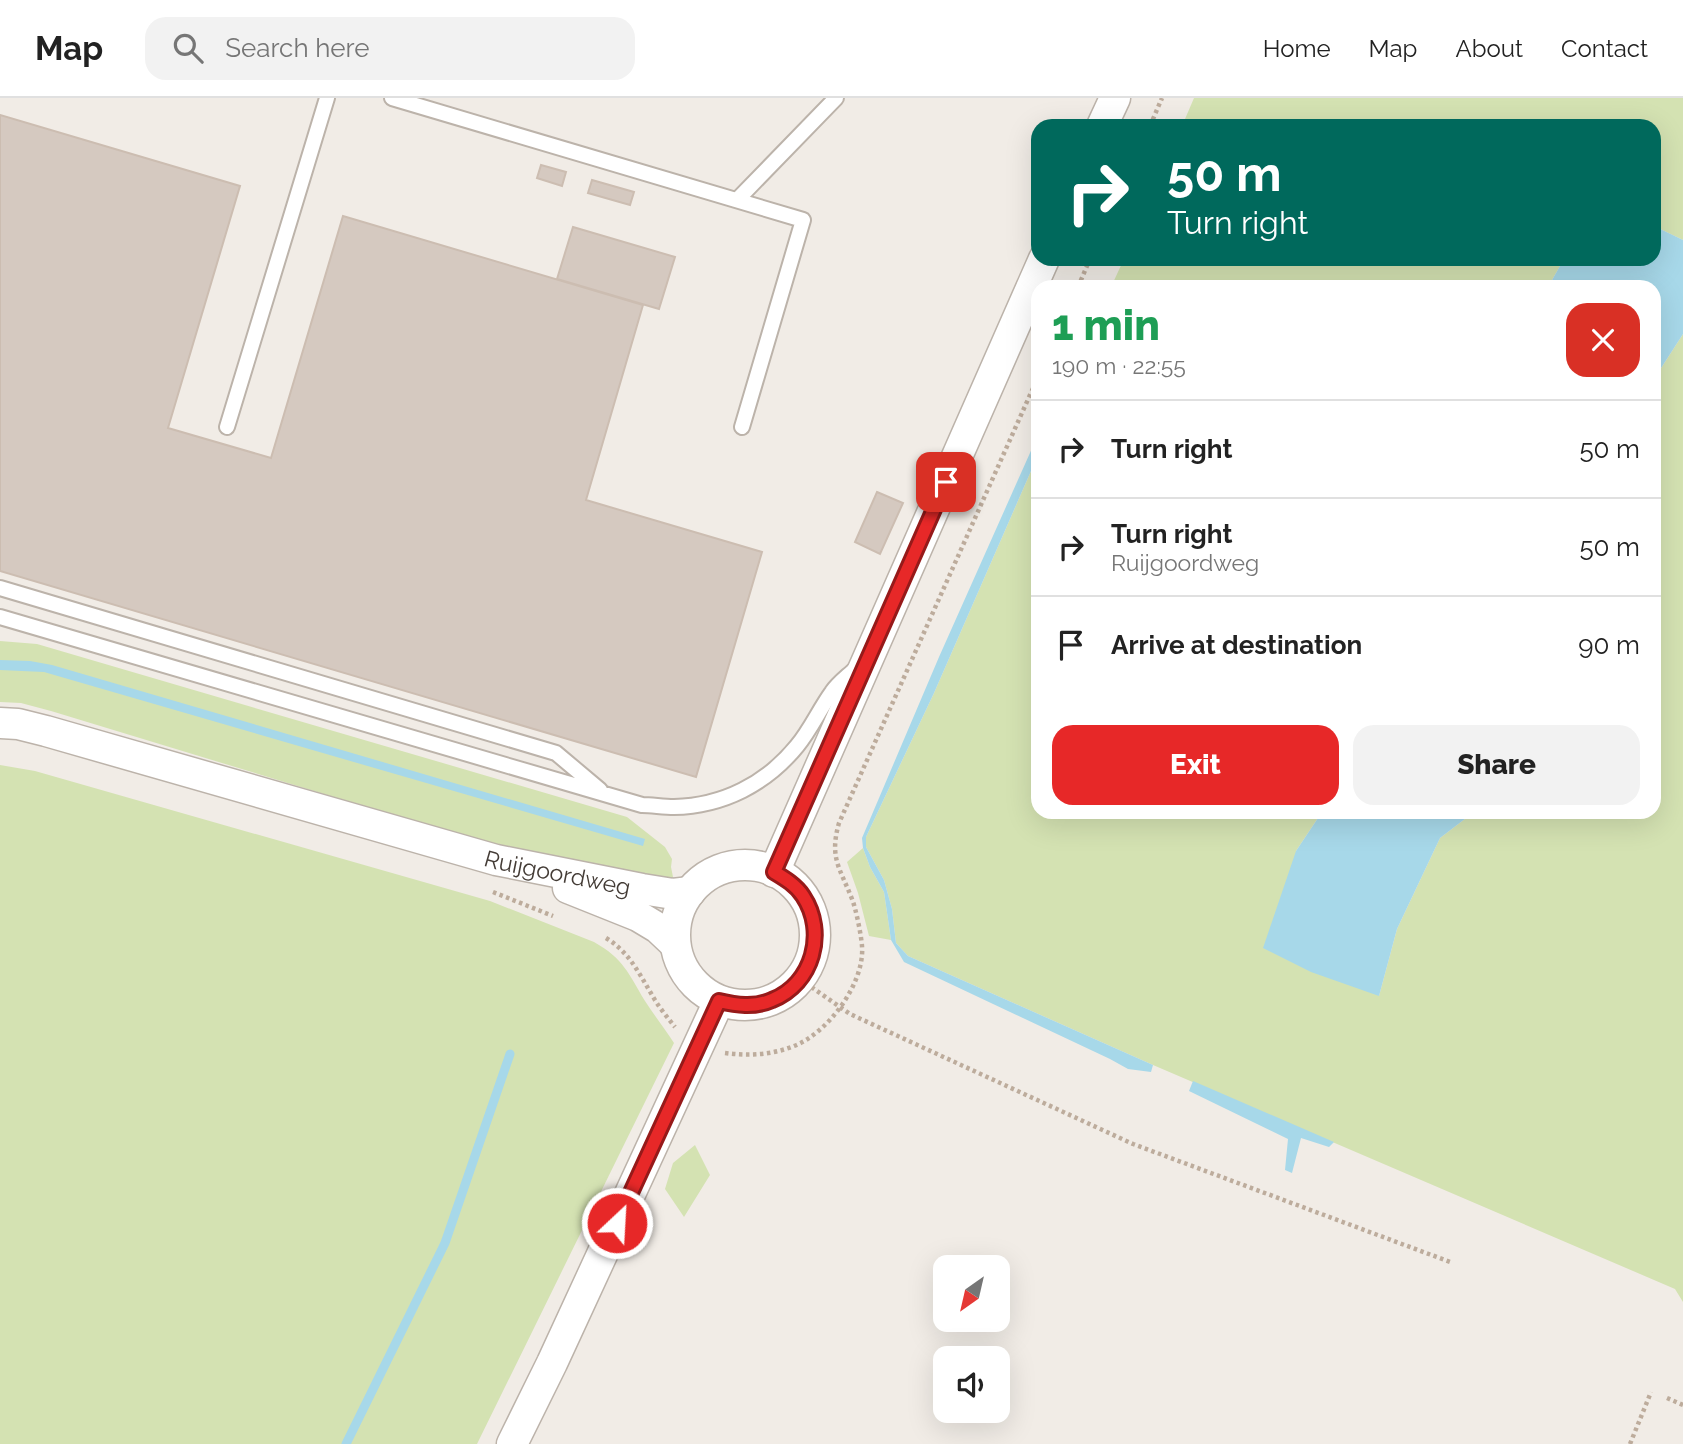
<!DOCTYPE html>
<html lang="en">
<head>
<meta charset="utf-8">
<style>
	:root { --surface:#fff; --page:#f2f2f2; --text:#222; --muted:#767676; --line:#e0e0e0; --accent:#e72828 }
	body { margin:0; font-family:Raleway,sans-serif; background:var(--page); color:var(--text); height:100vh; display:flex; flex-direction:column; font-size:26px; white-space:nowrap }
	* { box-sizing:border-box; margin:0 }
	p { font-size:23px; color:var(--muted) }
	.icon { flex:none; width:38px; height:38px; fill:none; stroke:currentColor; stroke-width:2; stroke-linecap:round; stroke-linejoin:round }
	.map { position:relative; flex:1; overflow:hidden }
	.sheet { position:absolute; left:1031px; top:182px; width:630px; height:539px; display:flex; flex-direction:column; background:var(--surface); border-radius:21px; box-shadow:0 7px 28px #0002 }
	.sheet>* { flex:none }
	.guide { position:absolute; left:1031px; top:21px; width:630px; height:147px; border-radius:21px; box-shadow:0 7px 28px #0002; background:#00695c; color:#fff; overflow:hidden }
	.needle { width:46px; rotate:214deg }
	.buttons { position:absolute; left:933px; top:1157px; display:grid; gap:14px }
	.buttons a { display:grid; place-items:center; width:77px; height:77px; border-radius:14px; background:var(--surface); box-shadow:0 7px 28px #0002; font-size:35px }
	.pin { position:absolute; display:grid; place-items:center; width:60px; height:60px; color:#fff; margin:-30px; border-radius:14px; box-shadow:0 4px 10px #0006 }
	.me { position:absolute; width:77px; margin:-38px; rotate:25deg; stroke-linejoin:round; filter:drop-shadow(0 0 5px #0008) }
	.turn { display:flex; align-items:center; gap:24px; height:147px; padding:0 21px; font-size:32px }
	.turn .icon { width:91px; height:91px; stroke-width:2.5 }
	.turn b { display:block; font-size:49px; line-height:60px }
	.round { display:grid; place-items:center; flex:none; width:74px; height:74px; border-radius:21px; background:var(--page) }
	.headline { display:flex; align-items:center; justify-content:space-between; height:119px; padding:0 21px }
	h1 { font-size:42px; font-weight:800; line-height:52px; color:#1e9e55 }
	.button { display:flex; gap:14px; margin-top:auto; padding:14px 21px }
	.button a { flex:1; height:80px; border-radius:21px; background:var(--accent); color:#fff; font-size:28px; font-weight:800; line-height:80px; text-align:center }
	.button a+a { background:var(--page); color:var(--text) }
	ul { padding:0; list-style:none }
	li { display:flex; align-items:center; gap:21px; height:98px; padding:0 21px; border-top:2px solid var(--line) }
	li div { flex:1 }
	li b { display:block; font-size:26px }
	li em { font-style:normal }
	header { display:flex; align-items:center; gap:42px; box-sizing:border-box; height:98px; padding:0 35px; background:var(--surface); border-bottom:2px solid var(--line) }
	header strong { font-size:33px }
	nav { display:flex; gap:38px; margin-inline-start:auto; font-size:24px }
	.search { width:490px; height:63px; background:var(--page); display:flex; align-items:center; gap:18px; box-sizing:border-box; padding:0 24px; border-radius:21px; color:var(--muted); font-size:26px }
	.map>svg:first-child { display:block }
	.green { fill:#d4e2b2 }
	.water { fill:#a7d8e9 }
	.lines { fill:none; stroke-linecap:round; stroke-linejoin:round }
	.stream { stroke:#a7d8e9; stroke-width:9 }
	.building { fill:#d5c9c0; stroke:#ccbdb1; stroke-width:2 }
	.service-casing { stroke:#bcb3aa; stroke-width:18 }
	.minor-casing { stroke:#bcb3aa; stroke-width:33 }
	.path { stroke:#bdac9c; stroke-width:4.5; stroke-dasharray:3.5 3.5; stroke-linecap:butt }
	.service { stroke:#fff; stroke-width:14 }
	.minor { stroke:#fff; stroke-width:30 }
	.route-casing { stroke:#961a1a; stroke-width:18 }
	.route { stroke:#e72828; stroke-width:12 }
	.labels { text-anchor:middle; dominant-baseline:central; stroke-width:6; stroke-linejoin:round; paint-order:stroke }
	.street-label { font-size:23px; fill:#443c36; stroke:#fff }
</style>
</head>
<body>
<header>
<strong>Map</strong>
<div class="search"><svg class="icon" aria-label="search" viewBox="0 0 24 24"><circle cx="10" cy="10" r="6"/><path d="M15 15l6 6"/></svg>Search here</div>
<nav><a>Home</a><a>Map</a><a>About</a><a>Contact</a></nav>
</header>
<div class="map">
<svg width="1683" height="1346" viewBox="0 0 1683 1346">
	<rect width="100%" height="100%" fill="#f1ece6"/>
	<path class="green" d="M1194,0h489v142l-29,-14v-100h-472z
		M1124,161h440l-16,28h-437z
		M1683,236v968l-8,-13 -522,-224 -245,-109 -12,-13 -4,-34 -8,-29 -18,-33v-10l68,-144 104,-238v357h284l-26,39 83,145 18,-67 43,-91 34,-26h180v-433z
		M0,543l37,3 590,173 38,30 7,12 -1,8 2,10 -16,5 -149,-32 -457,-139 -30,-8 -21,-1z
		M0,667l35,6 455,130 104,41c30,17 34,31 51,59 9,14 20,28 29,42l-197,401h-477z
		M863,750l7,19 14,25 7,48 -22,-4 -11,-43 -11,-31z
		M695,1047l15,30 -26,42 -19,-28 8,-26z"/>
	<path class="water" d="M1654,128l29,14v94l-29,45v-92h-106l16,-28h90z
		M1038,337v20l-104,238 -68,144v10l18,33 8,29 4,34 12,13 245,109 -2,7 -23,-3 -18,-10 -206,-97 -13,-22 -7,-48 -14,-25 -7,-19 -1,-10 77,-181z
		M0,562l30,1 22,4 593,174 -2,7 -599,-174 -44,-2z
		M1322,714h152l-34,26 -43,91 -18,67 -68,-24 -48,-24 33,-97z
		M1193,983l141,61 -5,5 -28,-9 -9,35 -7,-3 3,-31 -99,-48z"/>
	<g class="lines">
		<path class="stream" d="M346,1346l99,-201 65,-189"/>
	</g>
	<path class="building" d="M0,17l240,71 -72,242 103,30 72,-242 300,89 -57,195 176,52 -66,225 -696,-206z
		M541,67l25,7 -4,14 -25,-8z
		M592,82l42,12 -4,13 -42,-12z
		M573,129l102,30 -16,52 -102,-30z
		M877,394l26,11 -23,51 -25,-12z"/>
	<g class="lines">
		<defs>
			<path id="service" d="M392,0l411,122 -61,207
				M737,102l99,-102
				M227,329l100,-329
				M0,490l556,165 44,37
				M0,519l642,188c10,0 21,2 32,2 49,-1 92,-23 123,-61 14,-17 22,-36 35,-54 6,-9 16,-16 23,-23"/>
			<g id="minor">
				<path d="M1102,28l13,-28"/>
				<path id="s1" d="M0,625l18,1 28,7 450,129 146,29 31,5 17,-2"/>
				<circle cx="745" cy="837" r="70"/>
				<path d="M774,774l270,-613"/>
				<path d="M568,790l70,28 20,12 17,16"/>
				<path d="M512,1346l40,-81 167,-362"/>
			</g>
		</defs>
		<use href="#service" class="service-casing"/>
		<use href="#minor" class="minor-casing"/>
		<path class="path" d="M1150,28l12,-28
			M1078,189l12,-28
			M493,794l60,24
			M606,840c23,14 33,35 46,57 6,11 15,22 23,32
			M800,881l50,35 283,130 320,119
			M725,955c23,3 47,2 69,-7 34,-13 71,-63 68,-100 -1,-12 -6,-37 -10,-47 -12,-31 -23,-41 -13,-76l199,-446
			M1667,1300l16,7
			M1630,1346l21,-52"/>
		<use href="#service" class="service"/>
		<use href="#minor" class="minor"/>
	</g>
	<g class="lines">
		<defs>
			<path id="route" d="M617,1125l102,-222c17,4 35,7 53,-1 41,-16 55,-68 31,-104 -7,-11 -19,-18 -29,-24l172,-390"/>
		</defs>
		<use href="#route" class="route-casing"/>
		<use href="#route" class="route"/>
	</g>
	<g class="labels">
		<g class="street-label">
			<text stroke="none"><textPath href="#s1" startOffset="578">Ruijgoordweg</textPath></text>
		</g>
	</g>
</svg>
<div class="buttons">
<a><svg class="needle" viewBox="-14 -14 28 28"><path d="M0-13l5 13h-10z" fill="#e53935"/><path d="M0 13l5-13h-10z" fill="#767676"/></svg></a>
<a><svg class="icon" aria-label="sound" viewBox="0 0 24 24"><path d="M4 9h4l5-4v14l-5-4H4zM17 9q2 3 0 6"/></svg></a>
</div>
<div class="pin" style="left:946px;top:384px;background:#d93025"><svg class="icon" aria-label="arrive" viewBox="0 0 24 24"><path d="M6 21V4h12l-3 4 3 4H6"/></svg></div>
<svg class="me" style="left:617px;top:1125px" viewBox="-20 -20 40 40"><circle r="17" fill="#e72828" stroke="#fff" stroke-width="3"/><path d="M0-11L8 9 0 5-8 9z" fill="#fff"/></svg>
<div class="guide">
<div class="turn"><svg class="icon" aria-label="right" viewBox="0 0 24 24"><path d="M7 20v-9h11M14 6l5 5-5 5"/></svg><div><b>50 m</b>Turn right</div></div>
</div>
<section class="sheet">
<div class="headline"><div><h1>1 min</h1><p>190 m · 22:55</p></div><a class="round" style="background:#d93025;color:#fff"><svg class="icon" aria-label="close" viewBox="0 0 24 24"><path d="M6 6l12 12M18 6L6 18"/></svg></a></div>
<ul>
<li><svg class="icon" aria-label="right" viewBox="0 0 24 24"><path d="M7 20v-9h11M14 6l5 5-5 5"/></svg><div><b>Turn right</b></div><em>50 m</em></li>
<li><svg class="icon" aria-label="right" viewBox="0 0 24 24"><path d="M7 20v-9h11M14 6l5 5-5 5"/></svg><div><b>Turn right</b><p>Ruijgoordweg</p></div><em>50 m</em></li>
<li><svg class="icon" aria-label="arrive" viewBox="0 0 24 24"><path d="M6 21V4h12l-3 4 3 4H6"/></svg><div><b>Arrive at destination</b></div><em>90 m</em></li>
</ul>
<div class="button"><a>Exit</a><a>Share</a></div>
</section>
</div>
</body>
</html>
